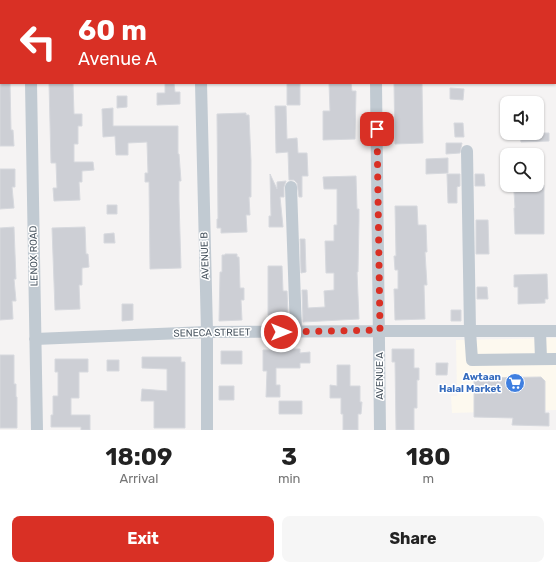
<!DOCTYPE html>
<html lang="en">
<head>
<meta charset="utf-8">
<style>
	:root { --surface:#fff; --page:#f6f6f6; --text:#222; --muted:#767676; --accent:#d93025 }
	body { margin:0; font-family:Rubik,sans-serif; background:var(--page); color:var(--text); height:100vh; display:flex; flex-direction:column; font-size:15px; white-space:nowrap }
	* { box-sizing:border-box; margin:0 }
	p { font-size:13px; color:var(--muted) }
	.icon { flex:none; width:22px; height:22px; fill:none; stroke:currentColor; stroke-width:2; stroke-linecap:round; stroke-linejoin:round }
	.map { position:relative; height:430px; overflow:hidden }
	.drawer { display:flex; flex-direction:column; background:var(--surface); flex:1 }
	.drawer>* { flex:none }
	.guide { position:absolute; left:0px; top:0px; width:556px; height:84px; box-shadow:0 1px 3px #0004; background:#d93025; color:#fff; overflow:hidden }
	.controls { position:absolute; left:500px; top:96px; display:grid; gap:8px }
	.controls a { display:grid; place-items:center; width:44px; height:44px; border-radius:8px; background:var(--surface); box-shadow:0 1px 3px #0004; font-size:20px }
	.pin { position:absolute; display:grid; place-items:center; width:34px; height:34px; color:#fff; margin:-17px; border-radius:8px; box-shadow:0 2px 6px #0006 }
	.me { position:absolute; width:44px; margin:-22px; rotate:90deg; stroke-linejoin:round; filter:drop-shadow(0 0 3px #0008) }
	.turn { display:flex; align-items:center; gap:14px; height:84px; padding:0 12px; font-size:18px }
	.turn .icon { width:52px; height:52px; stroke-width:2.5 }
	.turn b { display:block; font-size:28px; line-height:34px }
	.eta { display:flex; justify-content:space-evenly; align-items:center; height:68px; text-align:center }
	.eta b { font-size:24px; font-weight:700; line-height:28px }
	.cta { display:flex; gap:8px; margin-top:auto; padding:8px 12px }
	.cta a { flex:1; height:46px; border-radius:8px; background:var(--accent); color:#fff; font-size:16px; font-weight:700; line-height:46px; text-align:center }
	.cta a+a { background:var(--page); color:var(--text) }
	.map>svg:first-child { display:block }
	.commercial { fill:#fdf9ef }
	.building { fill:#cdcfd5; stroke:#d7d9de }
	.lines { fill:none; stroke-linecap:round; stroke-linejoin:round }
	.minor { stroke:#c1cad2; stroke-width:12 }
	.route { stroke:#d93025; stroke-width:7; stroke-dasharray:0 12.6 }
	.labels { text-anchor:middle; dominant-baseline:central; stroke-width:3; stroke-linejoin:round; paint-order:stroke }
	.street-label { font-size:10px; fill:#4a5661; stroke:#fff }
	.shop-label { font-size:10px; font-weight:bold; fill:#366cbe; stroke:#fff; text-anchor:end }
</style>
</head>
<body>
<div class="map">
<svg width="556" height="430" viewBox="0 0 556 430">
	<rect width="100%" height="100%" fill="#f5f3f3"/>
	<path class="commercial" d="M556,338v72l-104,3 -1,-17h6l-1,-56z"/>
	<path class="building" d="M0,83h10l1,47h2l1,16h-14z
		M49,83h24l1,31h8v12h-4v18h-4v18h19l1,8 -12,1v11h-3l1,18 -26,1 -1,-13h4l-1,-25h-5z
		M165,83h9l1,9h5v12l-23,1v-12h8z
		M287,83h13v22h-13z
		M329,83h22l1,8h4l-1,48 -32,1v-29h7z
		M394,83h28l1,60 -28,1z
		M450,88l14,1 -1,11 -13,-1z
		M117,96h10v11l-10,1z
		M275,106h11l1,33 10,-1 1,15h9l1,23h-6v21h-3l-2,-14 -3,-3h-5l-1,-28 -12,1z
		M113,108v18h65v28h1l2,27h-2v19l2,68 -31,1 -1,-87h-4v-9h3l-1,-31 -19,1v12h-12l-1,-19 -12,1 -1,-28z
		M246,113v2h3l2,46v36h-2l1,18h-4l1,17 -26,1v-5h-4v-9h1l-1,-105z
		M454,123h9l1,14h-9z
		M520,133h29v8l-28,1z
		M446,143h16l-2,10 -14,1z
		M448,158v15l-22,1v-15z
		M0,169h15v18h-3l2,21 -14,1z
		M270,174l7,15v-7l9,-1 -2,6v10h-4l3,30h-14v-11h2z
		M447,174h13v12l-3,1v16h-9z
		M475,174h9l1,12h-10z
		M356,176l1,33h2v12l-1,51h-1l2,47 -56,3 -1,-32h5l1,18 17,-1 -1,-16 10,-1v-17h-8l-1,-32h9v-16h3v-36h-13l-1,-12z
		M516,185h28v49h-29l-1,-26h1l-1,-16h2z
		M107,205h10v9h-10z
		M395,206h22l1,19h8l1,27h-2l2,33h-3l1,34 -30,1 -1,-31h4v-19h-3l-1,-14h2z
		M476,220h12l1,34h-13z
		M14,227l2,52h-2l2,22h-4l1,18 -13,1v-92z
		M85,227l1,27h2l1,13 -7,1v17h-3l1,24 -25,1 -3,-82z
		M114,233l1,10h-11v-9z
		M300,239h5l1,33 -5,1z
		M225,254h12v3h2l1,31h4v12h-3l1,20 -23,1 1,-49h2v-17h3z
		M268,266h14l1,25h4l1,23 -20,1z
		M547,274l1,25h-3v4l-27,1v-17h-4v-12z
		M477,287h10l1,12h-11z
		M122,304h11v16l-11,1z
		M451,310h10v11h-10z
		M289,349h11v4l10,-1v11h-10v5h-24v17h4v12h-14l1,-26h-4v-21h26z
		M392,349h22v19h5v12h-2v28h-3v22h-18l-1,-68h-3z
		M221,351h21v13h-21z
		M0,355h14v29h2v13h1v31h-17z
		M142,357h39v5h4v66h-31v-27h-13l1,-12 25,2v-22l-25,-1z
		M55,359h33v13h-9v26h-8v17h19v15h-9v-3h-30v-12h2v-19h5v-24h-3z
		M107,360h12v11h-12z
		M436,363h12l-1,12h-11z
		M337,365h13v21h10v16h2l-1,12h-3v16h-15v-16h-2v-16h-11v-13l7,1z
		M541,377l4,4v32h4v13l-37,-1 1,-7 -39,-1v-39z
		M219,386h15v14h-15z
		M279,401h23v13h-23z"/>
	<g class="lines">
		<path class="minor" d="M29,0v1
			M199,0v1
			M375,0v1
			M31,83l6,347
			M201,83l6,249v98
			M376,83l4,347
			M467,151l3,180 2,29 84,-1
			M291,187l5,144
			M540,331l1,28
			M35,339l172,-7 173,-1h176"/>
	</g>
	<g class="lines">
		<path class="route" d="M281,332l99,-2 -3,-201"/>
	</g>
	<defs>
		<symbol id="supermarket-disc" viewBox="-11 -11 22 22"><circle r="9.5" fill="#3f7fe0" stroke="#fff"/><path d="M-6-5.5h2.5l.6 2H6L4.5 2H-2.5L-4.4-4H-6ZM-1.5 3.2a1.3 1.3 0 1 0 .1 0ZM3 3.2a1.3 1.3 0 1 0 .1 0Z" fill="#fff"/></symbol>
	</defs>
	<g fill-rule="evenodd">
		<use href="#supermarket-disc" x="504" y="372" width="22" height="22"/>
	</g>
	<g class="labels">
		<g class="street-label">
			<text transform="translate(34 256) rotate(-91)">LENOX ROAD</text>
			<text transform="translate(205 256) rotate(-92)">AVENUE B</text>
			<text transform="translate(212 333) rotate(-1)">SENECA STREET</text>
			<text transform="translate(380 376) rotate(-90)">AVENUE A</text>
		</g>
		<g class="shop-label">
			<text x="501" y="377">Awtaan<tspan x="501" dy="12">Halal Market</tspan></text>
		</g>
	</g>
</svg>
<div class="controls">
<a><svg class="icon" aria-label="sound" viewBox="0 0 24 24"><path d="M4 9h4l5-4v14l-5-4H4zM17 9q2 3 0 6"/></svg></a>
<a><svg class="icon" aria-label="search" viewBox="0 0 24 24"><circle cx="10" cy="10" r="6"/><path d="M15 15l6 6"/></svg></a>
</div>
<div class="pin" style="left:377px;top:129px;background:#d93025"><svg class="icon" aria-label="arrive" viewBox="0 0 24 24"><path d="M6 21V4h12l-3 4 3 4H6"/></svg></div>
<svg class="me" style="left:281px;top:332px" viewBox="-20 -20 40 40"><circle r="17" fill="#d93025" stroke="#fff" stroke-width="3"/><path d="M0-11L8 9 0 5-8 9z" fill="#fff"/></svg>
<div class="guide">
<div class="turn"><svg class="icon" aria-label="left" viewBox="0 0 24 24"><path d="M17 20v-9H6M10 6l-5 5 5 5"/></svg><div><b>60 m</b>Avenue A</div></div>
</div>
</div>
<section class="drawer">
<div class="eta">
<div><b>18:09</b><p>Arrival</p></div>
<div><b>3</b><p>min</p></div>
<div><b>180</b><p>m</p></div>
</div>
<div class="cta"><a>Exit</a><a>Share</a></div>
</section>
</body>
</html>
